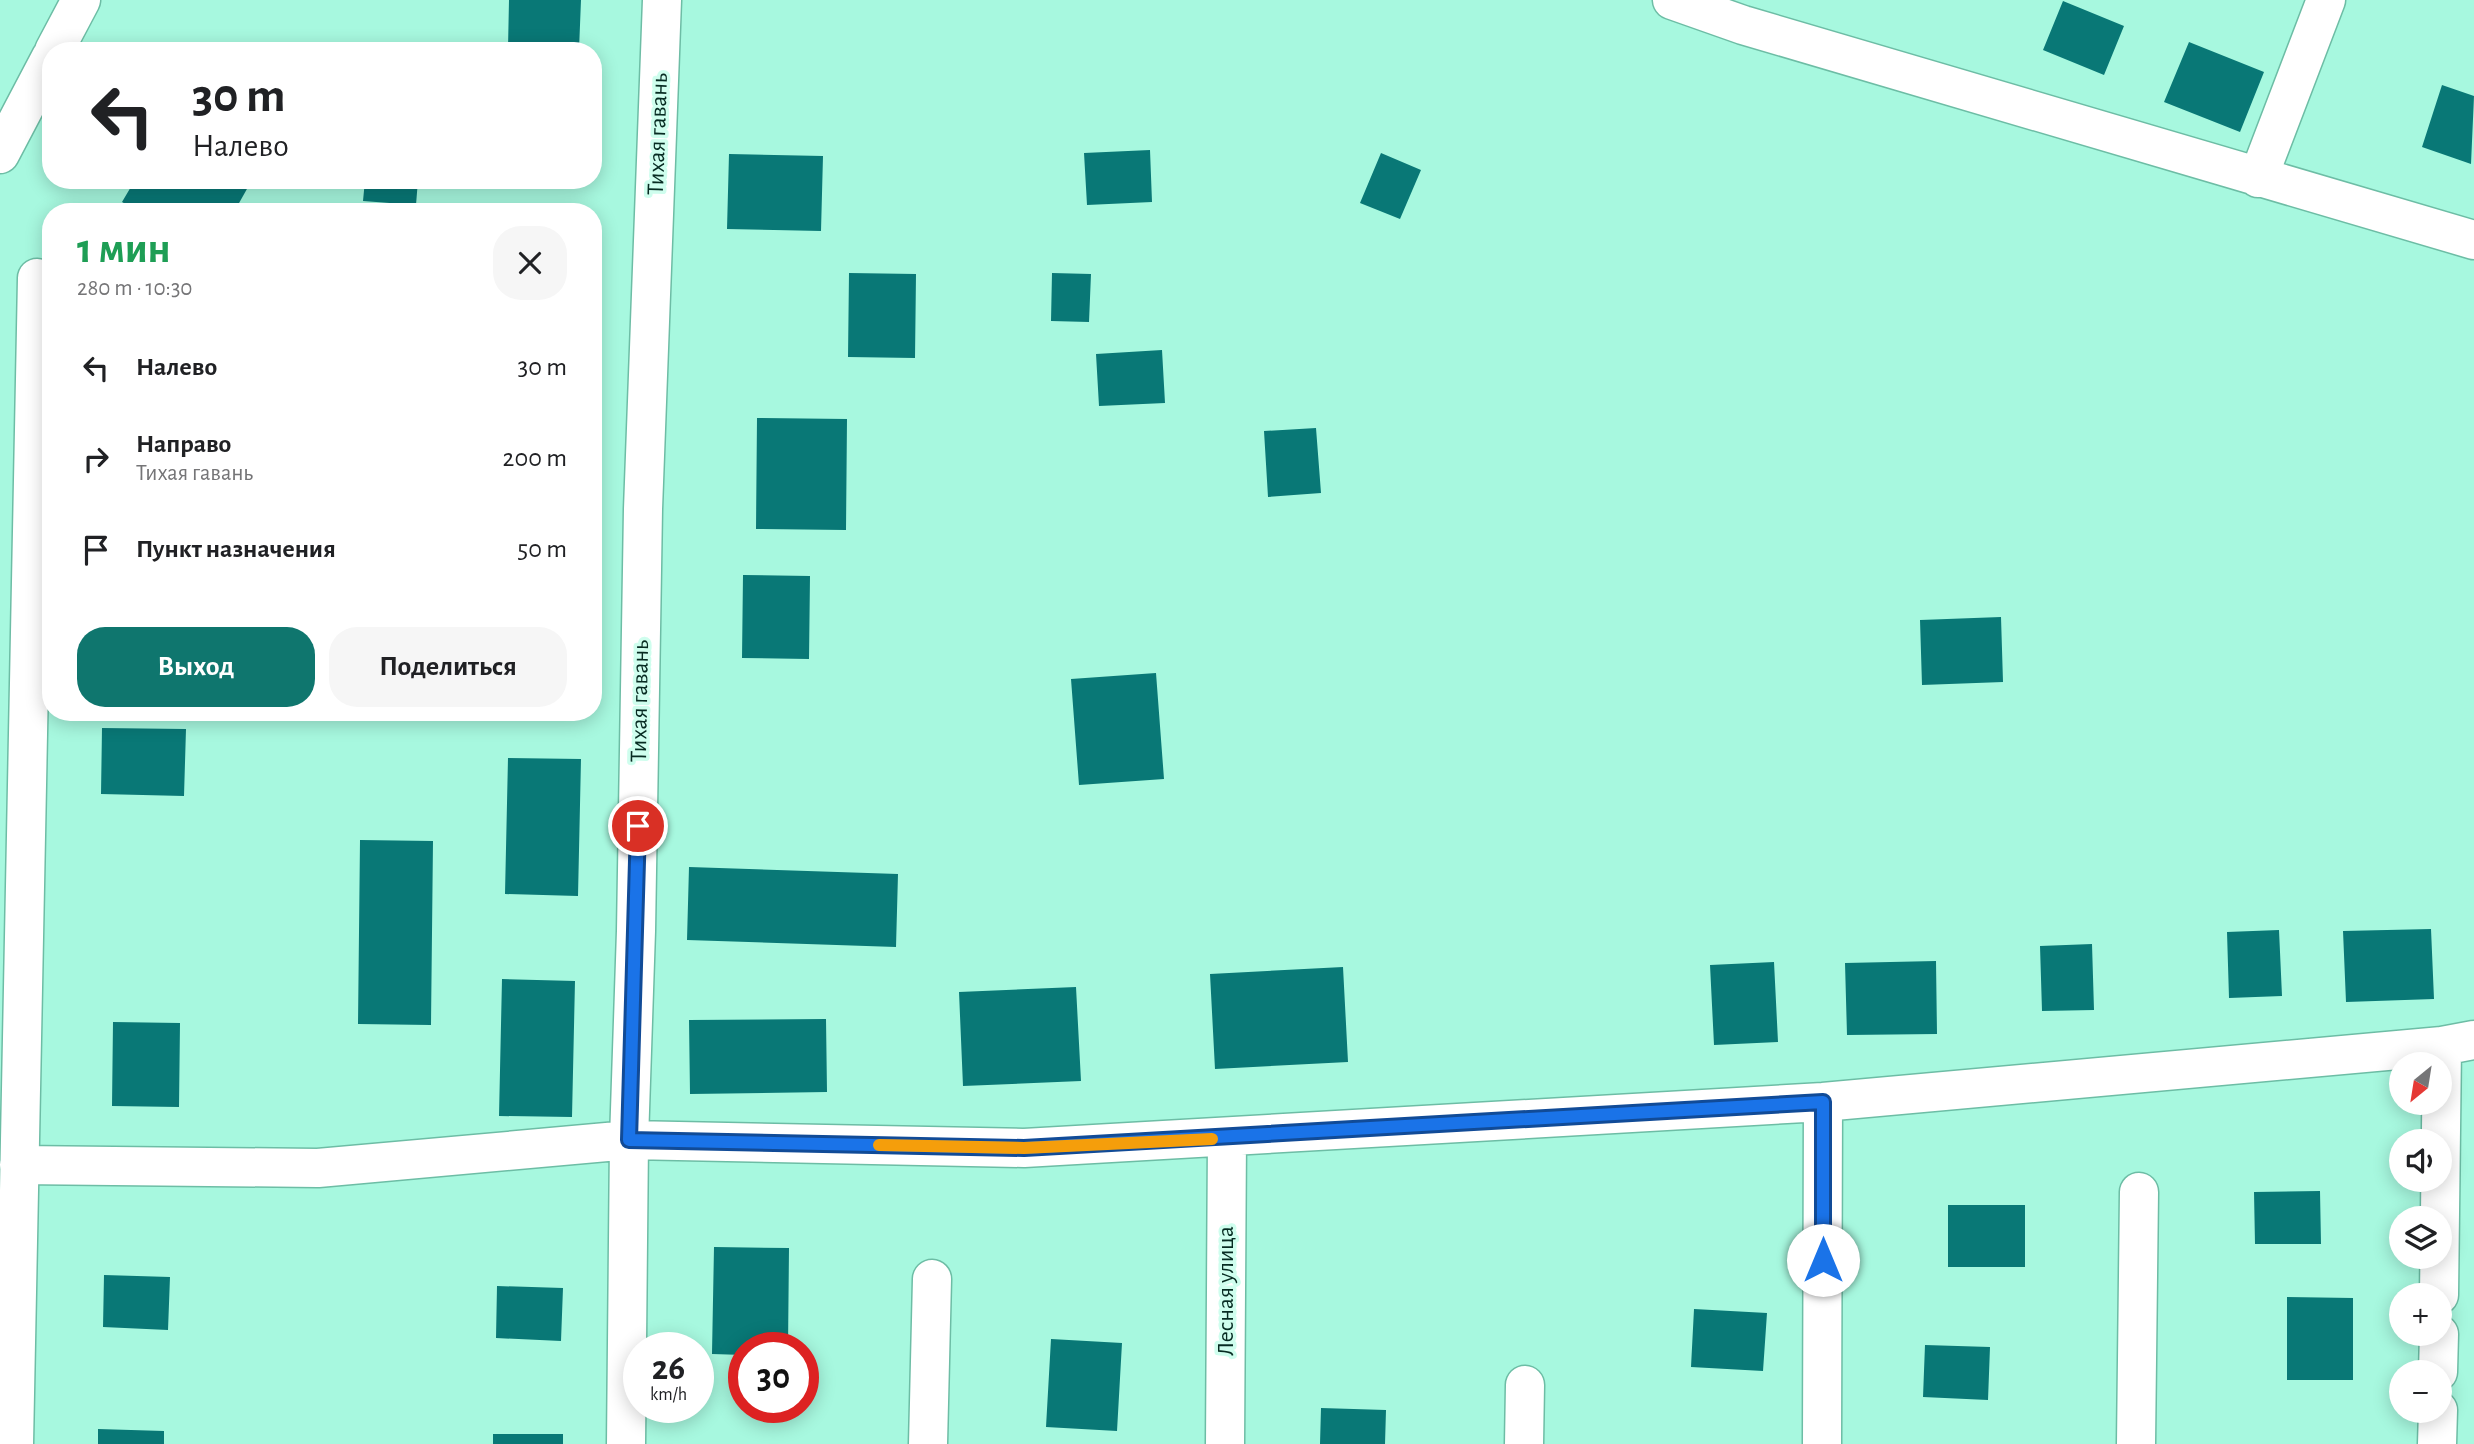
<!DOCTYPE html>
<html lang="ru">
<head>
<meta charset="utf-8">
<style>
	:root { --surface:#fff; --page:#f6f6f6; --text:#202124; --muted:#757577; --accent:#0f766e }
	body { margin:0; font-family:"Alegreya Sans",sans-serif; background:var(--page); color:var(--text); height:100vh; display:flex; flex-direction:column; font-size:26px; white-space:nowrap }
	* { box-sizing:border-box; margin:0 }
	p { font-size:23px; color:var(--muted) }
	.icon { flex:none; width:38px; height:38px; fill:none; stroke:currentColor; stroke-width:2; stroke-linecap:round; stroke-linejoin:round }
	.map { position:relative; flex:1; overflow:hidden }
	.drawer { position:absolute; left:42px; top:203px; width:560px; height:518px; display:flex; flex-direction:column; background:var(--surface); border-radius:28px; box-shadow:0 4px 18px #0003 }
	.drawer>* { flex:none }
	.hud { position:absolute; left:42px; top:42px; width:560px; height:147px; border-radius:28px; box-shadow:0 4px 18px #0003; background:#fff; color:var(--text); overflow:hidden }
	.needle { width:46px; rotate:210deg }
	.controls { position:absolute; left:2389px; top:1052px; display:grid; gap:14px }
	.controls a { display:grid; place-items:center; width:63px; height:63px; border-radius:50%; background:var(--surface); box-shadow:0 4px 18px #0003; font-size:35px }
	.speed { position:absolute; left:623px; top:1332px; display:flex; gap:14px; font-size:35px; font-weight:700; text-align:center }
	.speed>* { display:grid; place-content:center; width:91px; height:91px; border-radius:50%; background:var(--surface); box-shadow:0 4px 18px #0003; line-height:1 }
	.speed small { font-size:18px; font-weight:400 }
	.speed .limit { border:10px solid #d22; background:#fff; color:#111 }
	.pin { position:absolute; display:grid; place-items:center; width:60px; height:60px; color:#fff; margin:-30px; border:4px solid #fff; border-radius:50%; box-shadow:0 2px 7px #0007 }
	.me { position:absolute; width:77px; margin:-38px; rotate:0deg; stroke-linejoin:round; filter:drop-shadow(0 0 5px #0008) }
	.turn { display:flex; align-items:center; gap:24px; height:147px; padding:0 35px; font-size:32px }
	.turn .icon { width:91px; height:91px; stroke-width:2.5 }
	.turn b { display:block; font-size:49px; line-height:60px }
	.round { display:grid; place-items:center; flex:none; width:74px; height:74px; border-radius:28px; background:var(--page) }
	.headline { display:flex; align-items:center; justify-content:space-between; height:119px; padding:0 35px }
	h1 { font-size:42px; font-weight:600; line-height:52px; color:#1e9e55 }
	.cta { display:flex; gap:14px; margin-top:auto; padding:14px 35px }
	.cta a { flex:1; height:80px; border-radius:28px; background:var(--accent); color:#fff; font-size:28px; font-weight:600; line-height:80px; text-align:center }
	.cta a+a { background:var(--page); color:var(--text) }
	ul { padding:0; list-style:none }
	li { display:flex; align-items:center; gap:21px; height:91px; padding:0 35px }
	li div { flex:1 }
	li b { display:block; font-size:26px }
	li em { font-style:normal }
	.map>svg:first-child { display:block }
	.building { fill:#097876 }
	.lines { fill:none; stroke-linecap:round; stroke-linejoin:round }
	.minor-casing { stroke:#6dbda5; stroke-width:41 }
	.minor { stroke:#fff; stroke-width:38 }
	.route-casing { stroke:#114b97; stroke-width:18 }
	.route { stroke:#1a73e8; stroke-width:12 }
	.slow { stroke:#f59e0b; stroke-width:12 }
	.labels { text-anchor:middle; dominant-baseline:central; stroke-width:7; stroke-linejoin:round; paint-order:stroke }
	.street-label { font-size:24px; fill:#072b22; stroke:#cffeee }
</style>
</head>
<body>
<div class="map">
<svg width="2474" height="1444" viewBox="0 0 2474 1444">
	<rect width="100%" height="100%" fill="#a7f8df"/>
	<path class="building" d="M509,0h72l-2,50 -71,-2z
		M2063,1l61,25 -20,49 -61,-25z
		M2189,42l75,30 -24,60 -76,-30z
		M2442,85l32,11 -3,68 -49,-17z
		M1150,150l2,52 -65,3 -3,-52z
		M1381,153l40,17 -21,49 -40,-16z
		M729,154l94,2 -2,75 -94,-2z
		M135,180h117l-18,32h-48l-11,-6 -3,6h-33l-17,-10z
		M365,180h53l-2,25 -53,-4z
		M849,273l67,1 -1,84 -67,-1z
		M1052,273l39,1 -2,48 -38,-1z
		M1162,350l3,53 -66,3 -3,-52z
		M757,418l90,1 -1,111 -90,-1z
		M1316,428l5,65 -53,4 -4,-66z
		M743,575l67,1 -1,83 -67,-1z
		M2001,617l2,65 -81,3 -2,-65z
		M1156,673l8,106 -85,6 -8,-106z
		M102,728l84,1 -2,67 -83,-2z
		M508,758l73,1 -3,137 -73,-2z
		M360,840l73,1 -2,184 -73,-1z
		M689,867l209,7 -2,73 -209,-7z
		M2431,929l3,70 -88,3 -3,-71z
		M2279,930l3,66 -53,2 -2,-66z
		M2092,944l2,66 -52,1 -2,-65z
		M1936,961l1,73 -90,1 -2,-72z
		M1774,962l4,80 -64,3 -4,-80z
		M1343,967l5,95 -133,7 -5,-95z
		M502,979l73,2 -3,136 -73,-1z
		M1076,987l5,94 -118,5 -4,-94z
		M826,1019l1,73 -137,2 -1,-74z
		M113,1022l67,1 -1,84 -67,-1z
		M2320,1191l1,53h-66l-1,-52z
		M1948,1205h77v62h-77z
		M714,1247l75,1 -1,100h-44v7l-32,-1z
		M104,1275l66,2 -2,53 -65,-3z
		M497,1286l66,2 -2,53 -65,-3z
		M2287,1297l66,1v82h-66z
		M1694,1309l73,4 -4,58 -72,-4z
		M1051,1339l71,4 -5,88 -71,-4z
		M1925,1345l65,2 -2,53 -65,-3z
		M1321,1408l65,2 -1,34h-65z
		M98,1429l66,2v13h-66z
		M493,1434h70v10h-70z"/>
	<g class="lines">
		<defs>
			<path id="minor" d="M1672,0l71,25 731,215
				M54,51l27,-51
				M0,154l51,-97
				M2258,178l68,-178
				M19,1165l299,3 311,-28 395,8 799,-46 619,-56 32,-6
				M2439,1295l3,-249
				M2438,1372l1,-38
				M14,1444l23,-1166
				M626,1444l3,-304 7,-209 7,-422 19,-509
				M928,1444l4,-165
				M1225,1444l2,-306
				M1524,1444l1,-59
				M1822,1444l1,-342
				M2136,1444l3,-252
				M2437,1444l1,-34"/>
		</defs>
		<use href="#minor" class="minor-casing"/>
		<use href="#minor" class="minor"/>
	</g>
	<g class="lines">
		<defs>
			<path id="route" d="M638,826l-9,314 395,8 799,-46v158"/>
		</defs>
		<use href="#route" class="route-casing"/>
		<use href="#route" class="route"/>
		<path class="slow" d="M879,1145l145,3 188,-9"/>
	</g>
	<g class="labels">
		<g class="street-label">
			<text transform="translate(658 134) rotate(-88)">Тихая гавань</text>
			<text transform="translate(640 701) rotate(-89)">Тихая гавань</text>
			<text transform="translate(1226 1291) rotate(-90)">Лесная улица</text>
		</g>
	</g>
</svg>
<div class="controls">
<a><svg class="needle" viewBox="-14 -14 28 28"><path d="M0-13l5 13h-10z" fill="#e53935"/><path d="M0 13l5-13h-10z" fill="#757577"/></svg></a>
<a><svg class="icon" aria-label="sound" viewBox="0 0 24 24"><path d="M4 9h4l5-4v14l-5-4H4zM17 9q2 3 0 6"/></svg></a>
<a><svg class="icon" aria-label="layers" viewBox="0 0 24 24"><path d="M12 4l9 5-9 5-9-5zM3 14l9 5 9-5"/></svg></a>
<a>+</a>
<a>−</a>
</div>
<div class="speed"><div>26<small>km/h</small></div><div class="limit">30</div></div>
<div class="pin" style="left:638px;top:826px;background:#d93025"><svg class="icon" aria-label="arrive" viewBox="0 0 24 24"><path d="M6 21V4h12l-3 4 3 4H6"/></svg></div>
<svg class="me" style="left:1823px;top:1260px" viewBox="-20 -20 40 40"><circle r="19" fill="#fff"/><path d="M0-13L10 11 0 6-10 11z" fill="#1a73e8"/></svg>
<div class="hud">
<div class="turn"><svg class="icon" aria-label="left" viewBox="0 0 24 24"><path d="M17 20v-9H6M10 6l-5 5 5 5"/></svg><div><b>30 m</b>Налево</div></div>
</div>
<section class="drawer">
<div class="headline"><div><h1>1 мин</h1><p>280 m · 10:30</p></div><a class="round"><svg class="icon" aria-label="close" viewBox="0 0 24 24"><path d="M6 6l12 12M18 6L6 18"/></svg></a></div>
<ul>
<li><svg class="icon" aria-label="left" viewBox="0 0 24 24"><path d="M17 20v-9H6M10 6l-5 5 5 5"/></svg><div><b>Налево</b></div><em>30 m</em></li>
<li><svg class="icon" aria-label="right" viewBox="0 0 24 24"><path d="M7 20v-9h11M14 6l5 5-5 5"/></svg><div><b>Направо</b><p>Тихая гавань</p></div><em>200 m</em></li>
<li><svg class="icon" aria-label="arrive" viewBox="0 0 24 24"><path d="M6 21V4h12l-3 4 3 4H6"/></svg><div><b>Пункт назначения</b></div><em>50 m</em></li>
</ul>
<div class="cta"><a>Выход</a><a>Поделиться</a></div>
</section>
</div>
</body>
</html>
